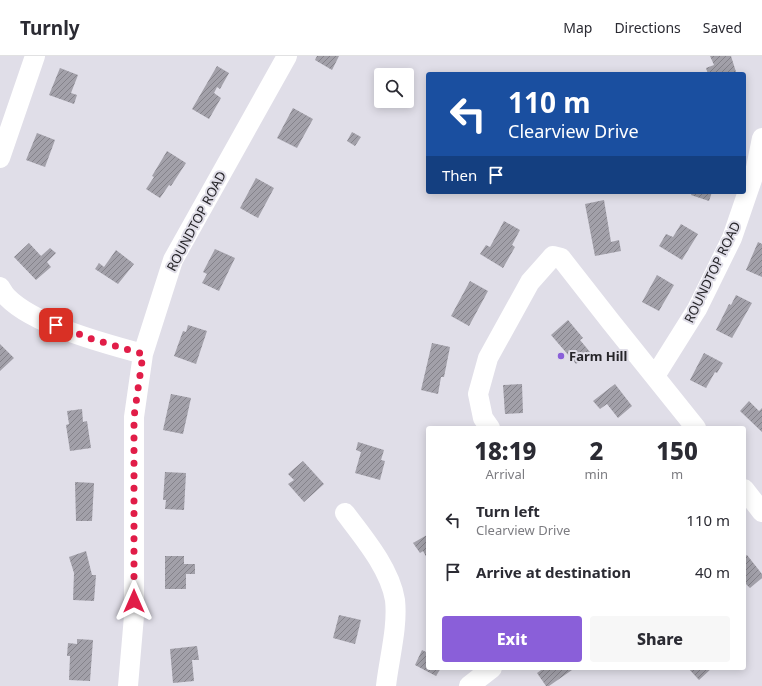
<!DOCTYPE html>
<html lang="en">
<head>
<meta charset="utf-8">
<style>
	:root { --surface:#fff; --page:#f7f7f7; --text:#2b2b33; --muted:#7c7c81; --line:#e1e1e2; --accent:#8a5fd9 }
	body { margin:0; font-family:"Noto Sans",sans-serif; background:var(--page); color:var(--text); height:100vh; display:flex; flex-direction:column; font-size:15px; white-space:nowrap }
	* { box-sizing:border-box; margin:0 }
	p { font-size:13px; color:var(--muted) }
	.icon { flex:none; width:22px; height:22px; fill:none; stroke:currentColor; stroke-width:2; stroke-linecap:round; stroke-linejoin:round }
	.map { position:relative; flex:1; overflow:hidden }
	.details { position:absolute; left:426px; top:370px; width:320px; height:244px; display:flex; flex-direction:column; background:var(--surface); border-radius:4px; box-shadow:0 2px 10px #0003 }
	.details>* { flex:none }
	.guide { position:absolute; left:426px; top:16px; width:320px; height:122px; border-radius:4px; box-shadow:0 2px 10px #0003; background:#1a4fa0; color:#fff; overflow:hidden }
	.controls { position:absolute; left:374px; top:12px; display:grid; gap:8px }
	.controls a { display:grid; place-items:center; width:40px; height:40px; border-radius:4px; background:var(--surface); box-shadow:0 2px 10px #0003; font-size:20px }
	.pin { position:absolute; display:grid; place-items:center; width:34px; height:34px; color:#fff; margin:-17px; border-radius:8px; box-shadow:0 2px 6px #0006 }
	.me { position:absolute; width:44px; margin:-22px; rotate:0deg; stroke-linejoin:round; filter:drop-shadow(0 0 3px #0008) }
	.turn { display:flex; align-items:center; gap:14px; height:84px; padding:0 16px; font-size:18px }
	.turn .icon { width:52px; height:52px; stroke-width:2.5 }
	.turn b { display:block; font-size:28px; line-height:34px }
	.then { display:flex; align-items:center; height:38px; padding:0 16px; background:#0003; gap:8px; font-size:15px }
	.eta { display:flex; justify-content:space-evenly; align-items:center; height:68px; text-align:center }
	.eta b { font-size:24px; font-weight:800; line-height:28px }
	.action { display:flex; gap:8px; margin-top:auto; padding:8px 16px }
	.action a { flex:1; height:46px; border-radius:4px; background:var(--accent); color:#fff; font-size:16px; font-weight:800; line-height:46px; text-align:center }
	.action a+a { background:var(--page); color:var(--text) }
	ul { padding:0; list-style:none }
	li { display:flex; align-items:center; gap:12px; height:52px; padding:0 16px }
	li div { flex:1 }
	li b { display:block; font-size:15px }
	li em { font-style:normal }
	header { display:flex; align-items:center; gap:24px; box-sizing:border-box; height:56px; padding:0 20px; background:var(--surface); border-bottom:1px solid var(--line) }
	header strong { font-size:19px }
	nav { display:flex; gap:22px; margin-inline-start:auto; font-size:14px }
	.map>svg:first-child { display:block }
	.building { fill:url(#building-hatch) }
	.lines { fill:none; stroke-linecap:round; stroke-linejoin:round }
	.minor { stroke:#fff; stroke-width:20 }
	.route { stroke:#e11d48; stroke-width:7; stroke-dasharray:0 12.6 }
	.poi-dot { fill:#8a5fd9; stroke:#e0dee8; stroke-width:1.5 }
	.labels { text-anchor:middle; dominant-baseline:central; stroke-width:4; stroke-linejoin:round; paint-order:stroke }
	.street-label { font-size:13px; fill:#262529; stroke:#e0dee8 }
	.poi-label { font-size:13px; font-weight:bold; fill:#262529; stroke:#e0dee8; text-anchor:start }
</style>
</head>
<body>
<header>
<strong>Turnly</strong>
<nav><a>Map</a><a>Directions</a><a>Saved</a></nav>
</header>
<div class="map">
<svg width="762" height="630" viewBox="0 0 762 630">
	<defs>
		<pattern id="building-hatch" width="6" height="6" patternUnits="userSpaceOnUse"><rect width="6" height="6" fill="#a2a0a9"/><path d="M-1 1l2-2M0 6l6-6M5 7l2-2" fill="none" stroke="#84828a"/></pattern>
	</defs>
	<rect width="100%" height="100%" fill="#e0dee8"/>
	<path class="building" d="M317,0h22l-7,14 -17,-10z
		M710,0h21l5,16 -5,2h-23l-2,-6 8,-3z
		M217,10l12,7 -9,16 -3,-2 -3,6 7,5 -12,21 -17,-10z
		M60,12l18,7 -7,18 6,2 -3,9 -25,-9z
		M293,52l20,11 -16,29 -20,-10z
		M352,76l9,5 -6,9 -8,-5z
		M37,77l18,7 -10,27 -19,-7z
		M167,95l19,12 -15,23 -2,-1 -9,13 -14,-9 8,-12 -2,-1z
		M256,122l18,10 -16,30 -18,-10z
		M692,136h20l-3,9 -18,-6z
		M604,144l7,42 8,-2 2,11 -26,5 -10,-52z
		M504,165l16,9 -8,15 3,2 -12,21 -23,-14 6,-9 4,2z
		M681,168l17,10 -16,26 -23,-14 7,-12 7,3z
		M758,186l4,2v33l-16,-7z
		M29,187l12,13 9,-8 6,5 -9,9 4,5 -15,13 -22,-23z
		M215,193l20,9 -16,33 -17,-8 5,-9 -4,-2z
		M116,194l18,14 -16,20 -23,-15 4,-6 5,4z
		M657,219l17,10 -15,26 -17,-9z
		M470,225l18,10 -19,35 -18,-10z
		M736,239l16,8 -20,35 -16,-8 13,-26 2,1z
		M568,264l15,18 -3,2 10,12 -14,12 -25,-29z
		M188,269l19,6 -11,33 -22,-8 9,-25 3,1z
		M432,287l18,4 -6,30h-3l-3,17 -17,-4z
		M0,288l14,14 -14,13z
		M704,297l19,10 -6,10 -2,-1 -9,16 -16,-8z
		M522,328l1,29 -18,1 -2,-29z
		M615,328l17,22 -14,12 -11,-14 -7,5 -7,-8z
		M171,338l20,4 -8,36 -20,-4z
		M749,345l10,10 3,-3v24l-22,-21z
		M82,353l1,13 4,-1 4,27 -21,3 -4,-26 3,-1 -2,-13z
		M358,386l26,8 -3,10 4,1 -5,19 -25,-7 6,-21 -5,-2z
		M303,405l21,23 -20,18 -16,-18 6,-4 -6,-6z
		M165,416l21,1 -2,37 -19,-1 1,-9h-3z
		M75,426l19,1 -2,38h-16z
		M427,479l1,2v23l-5,-9 -3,2 -7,-10z
		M86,495l6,24h4l-2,26 -21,-1 1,-27 -5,-16z
		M747,499l15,19v4l-12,10 -6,-6v-25z
		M165,500h19v8h11v10h-9v15h-21z
		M339,559l22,5 -6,24 -22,-6z
		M77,583l16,1 -3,41 -21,-1 1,-24h-3l1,-13 9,1z
		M197,590l2,14h-7l2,21 -21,2 -3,-34z
		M422,594l6,3v15h13l-5,8 -21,-11z
		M544,612h26l2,2 -23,16h-3l-9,-13z
		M688,612h24l-13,12z"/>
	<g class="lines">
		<path class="minor" d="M0,102l35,-102
			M0,231c2,3 4,7 7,10 27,28 99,47 136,57
			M655,320l42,-67 35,-71 24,-70 6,-30
			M490,372l-7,-10 -5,-24 10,-36 42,-76 23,-26 8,2 50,64 85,106
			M744,433l18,23
			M345,457c19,25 45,56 50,87 3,27 -6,59 -9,86
			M128,630l6,-70v-199l9,-63 30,-94 114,-204
			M469,630l23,-18"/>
	</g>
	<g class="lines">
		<path class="route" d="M56,269l36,14 51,15 -9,63v184"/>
	</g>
	<circle class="poi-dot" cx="561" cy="300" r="4"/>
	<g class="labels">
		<g class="street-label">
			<text transform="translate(196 165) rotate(-62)">ROUNDTOP ROAD</text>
			<text transform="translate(712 216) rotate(-64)">ROUNDTOP ROAD</text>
		</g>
		<g class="poi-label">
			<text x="569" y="300">Farm Hill</text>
		</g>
	</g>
</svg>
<div class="controls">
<a><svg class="icon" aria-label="search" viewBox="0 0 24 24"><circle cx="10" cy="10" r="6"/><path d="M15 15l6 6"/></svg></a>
</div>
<div class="pin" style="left:56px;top:269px;background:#d93025"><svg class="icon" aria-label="arrive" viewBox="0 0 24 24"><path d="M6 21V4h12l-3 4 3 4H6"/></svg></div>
<svg class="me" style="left:134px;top:545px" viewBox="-20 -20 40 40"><path d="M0-17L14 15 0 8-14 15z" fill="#e11d48" stroke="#fff" stroke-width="4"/></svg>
<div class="guide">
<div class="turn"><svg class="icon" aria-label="left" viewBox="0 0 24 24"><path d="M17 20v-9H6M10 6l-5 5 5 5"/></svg><div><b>110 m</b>Clearview Drive</div></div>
<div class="then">Then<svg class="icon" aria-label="arrive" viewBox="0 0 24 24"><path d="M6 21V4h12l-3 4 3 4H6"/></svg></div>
</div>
<section class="details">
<div class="eta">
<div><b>18:19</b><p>Arrival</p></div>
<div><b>2</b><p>min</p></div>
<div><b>150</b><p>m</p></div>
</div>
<ul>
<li><svg class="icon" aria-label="left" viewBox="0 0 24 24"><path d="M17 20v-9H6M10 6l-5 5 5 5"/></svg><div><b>Turn left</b><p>Clearview Drive</p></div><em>110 m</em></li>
<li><svg class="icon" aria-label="arrive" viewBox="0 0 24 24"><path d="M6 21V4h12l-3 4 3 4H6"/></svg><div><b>Arrive at destination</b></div><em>40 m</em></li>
</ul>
<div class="action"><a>Exit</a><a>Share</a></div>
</section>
</div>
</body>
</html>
